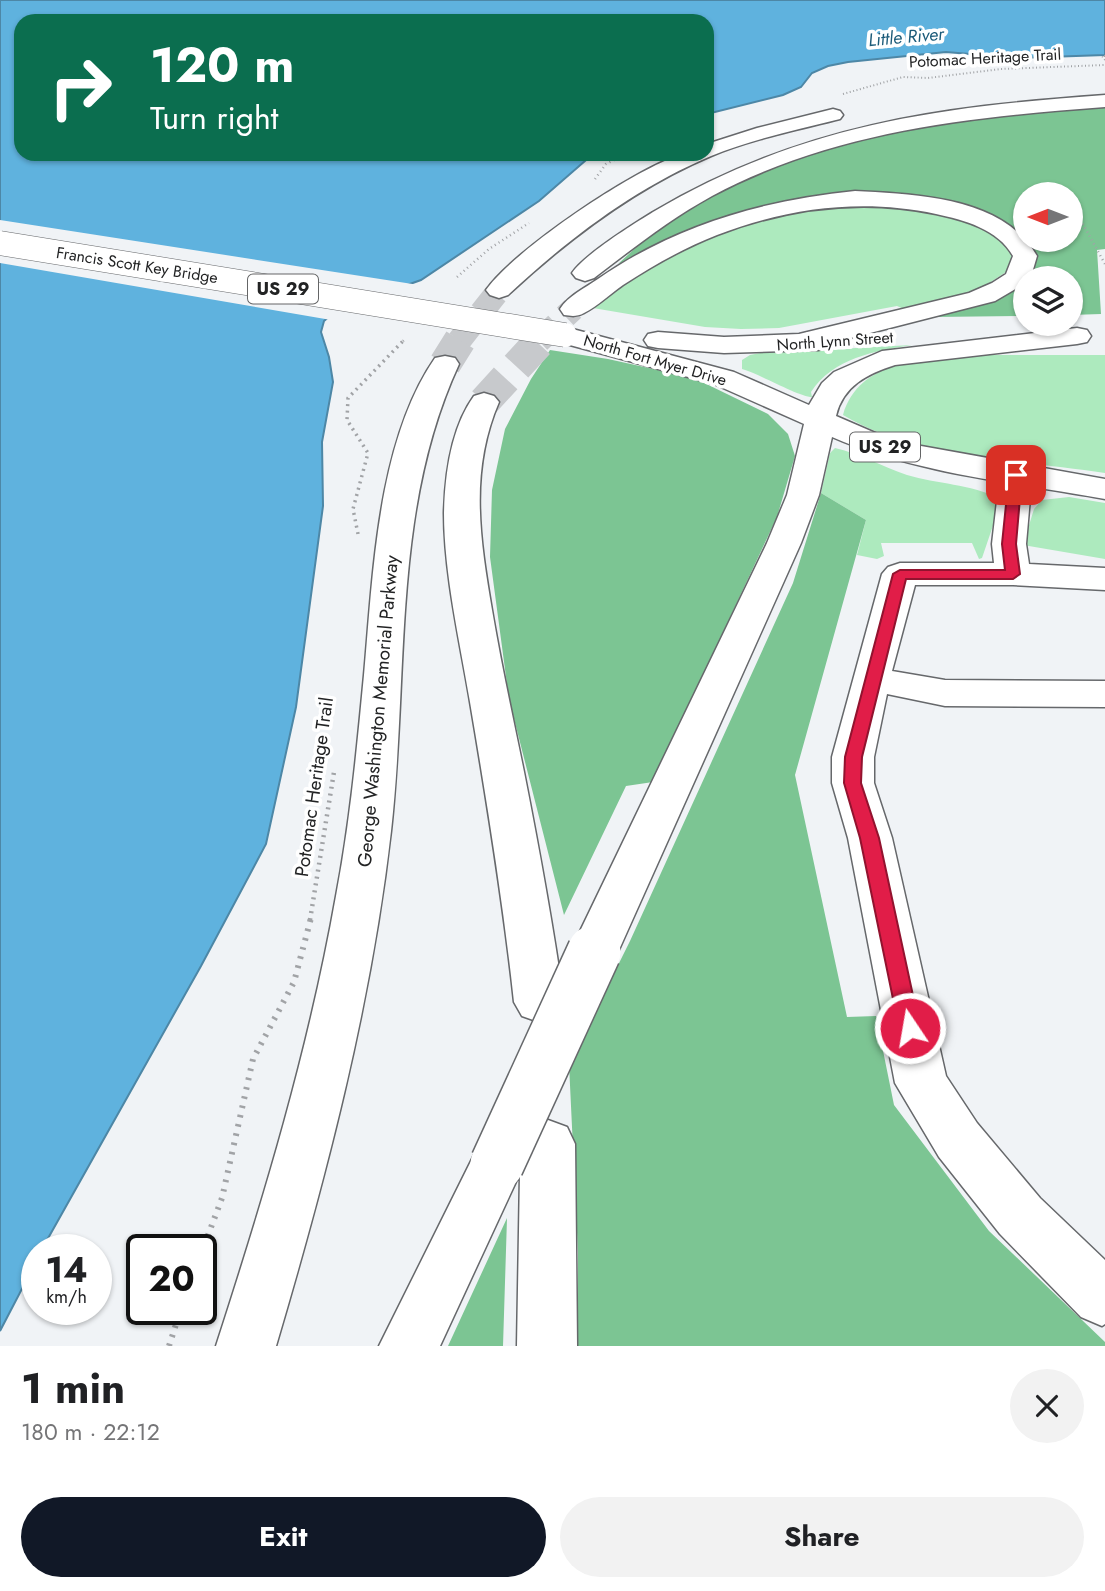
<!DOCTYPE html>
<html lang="en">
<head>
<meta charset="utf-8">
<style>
	:root { --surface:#fff; --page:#f2f2f2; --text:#202124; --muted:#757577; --accent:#111827 }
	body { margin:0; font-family:Jost,sans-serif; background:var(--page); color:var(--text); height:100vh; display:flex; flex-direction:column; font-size:26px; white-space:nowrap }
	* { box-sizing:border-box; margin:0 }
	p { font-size:23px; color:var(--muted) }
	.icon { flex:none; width:38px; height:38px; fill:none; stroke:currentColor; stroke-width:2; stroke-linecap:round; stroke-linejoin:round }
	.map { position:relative; height:1346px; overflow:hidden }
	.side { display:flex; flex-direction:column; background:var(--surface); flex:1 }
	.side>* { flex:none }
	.banner { position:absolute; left:14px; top:14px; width:700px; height:147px; border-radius:21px; box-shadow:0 2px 5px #0004; background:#0b6e4f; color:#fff; overflow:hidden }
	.needle { width:46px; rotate:270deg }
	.buttons { position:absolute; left:1013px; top:182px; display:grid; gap:14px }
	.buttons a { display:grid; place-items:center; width:70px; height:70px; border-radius:50%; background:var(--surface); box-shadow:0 2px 5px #0004; font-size:35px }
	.speed { position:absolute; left:21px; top:1234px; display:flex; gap:14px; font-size:35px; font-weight:700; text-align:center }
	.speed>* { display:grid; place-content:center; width:91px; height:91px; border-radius:50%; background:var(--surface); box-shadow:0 2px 5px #0004; line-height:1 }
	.speed small { font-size:18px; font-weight:400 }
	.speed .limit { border:4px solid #111; border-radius:10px; background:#fff; color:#111 }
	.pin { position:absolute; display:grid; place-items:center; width:60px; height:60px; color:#fff; margin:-30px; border-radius:14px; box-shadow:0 4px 10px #0006 }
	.me { position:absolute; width:77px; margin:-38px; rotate:348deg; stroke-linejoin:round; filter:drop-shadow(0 0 5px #0008) }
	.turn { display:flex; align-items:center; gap:24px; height:147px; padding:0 21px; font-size:32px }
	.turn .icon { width:91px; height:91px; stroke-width:2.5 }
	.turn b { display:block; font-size:49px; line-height:60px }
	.round { display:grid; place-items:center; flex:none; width:74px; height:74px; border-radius:37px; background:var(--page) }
	.summary { display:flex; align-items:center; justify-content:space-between; height:119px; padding:0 21px }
	h1 { font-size:42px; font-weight:700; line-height:52px }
	.cta { display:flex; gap:14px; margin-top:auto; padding:14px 21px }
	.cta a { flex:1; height:80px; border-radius:42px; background:var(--accent); color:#fff; font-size:28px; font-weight:700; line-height:80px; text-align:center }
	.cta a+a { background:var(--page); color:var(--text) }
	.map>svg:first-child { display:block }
	.green { fill:#adeabe }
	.forest { fill:#7cc593; fill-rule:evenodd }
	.water { fill:#5fb2de; stroke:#4d87a6; stroke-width:2 }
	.pier { fill:#f0f3f6 }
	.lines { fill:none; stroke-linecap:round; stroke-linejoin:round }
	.highway-tunnel-far1 { stroke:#c7c9cc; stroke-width:24; stroke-dasharray:24 12; stroke-linecap:butt }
	.highway-tunnel { stroke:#c7c9cc; stroke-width:32; stroke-dasharray:32 16; stroke-linecap:butt }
	.minor-casing { stroke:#66686b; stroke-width:3 }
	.highway-casing { stroke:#66686b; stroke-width:3 }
	.path-far4 { stroke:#a1a3a6; stroke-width:2; stroke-dasharray:1 2.5; stroke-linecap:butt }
	.path-far3 { stroke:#a1a3a6; stroke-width:2.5; stroke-dasharray:1 3.5; stroke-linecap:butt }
	.path-far2 { stroke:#a1a3a6; stroke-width:3.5; stroke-dasharray:2 4.5; stroke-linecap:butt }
	.path-far1 { stroke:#a1a3a6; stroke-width:4.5; stroke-dasharray:2 5; stroke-linecap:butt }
	.path { stroke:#a1a3a6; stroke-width:6; stroke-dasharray:2.5 7; stroke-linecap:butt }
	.minor { fill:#fff; fill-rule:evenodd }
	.highway { fill:#fff; fill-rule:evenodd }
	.highway-bridge-far1-casing { stroke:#66686b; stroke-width:25; stroke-linecap:butt }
	.highway-bridge-casing { stroke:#66686b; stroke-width:56; stroke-linecap:butt }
	.highway-bridge-far1 { stroke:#fff; stroke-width:24 }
	.highway-bridge { stroke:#fff; stroke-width:53 }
	.route { fill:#e11d48; stroke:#92132f; stroke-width:2 }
	.labels { text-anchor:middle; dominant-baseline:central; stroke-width:7; stroke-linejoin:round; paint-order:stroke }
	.far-street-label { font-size:16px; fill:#222324; stroke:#fff }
	.far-water-label { font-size:18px; font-style:italic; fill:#1c5b79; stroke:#fff }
	.shield { fill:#fff; stroke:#646566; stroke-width:2 }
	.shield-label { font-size:18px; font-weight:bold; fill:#222324 }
	.street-label { font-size:19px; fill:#222324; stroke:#fff }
</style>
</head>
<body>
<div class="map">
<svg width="1105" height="1346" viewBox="0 0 1105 1346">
	<rect width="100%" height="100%" fill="#f0f3f6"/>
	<path class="green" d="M856,201c54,8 120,6 156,52l-3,17 -32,21 -71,19 -9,-4 -118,22 -38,1 -36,-2 -118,-20c55,-43 121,-77 190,-95 25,-6 53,-7 79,-11z
		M912,345c-37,6 -79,13 -101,47l1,5c-13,0 -52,-23 -70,-28v-9l8,-5 10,-2z
		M972,355h133v118c-80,-12 -193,-16 -262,-58 17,-57 80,-54 129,-60z
		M835,448c26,6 48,19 72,27 30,9 64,9 91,23l2,7 -18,53 -3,1 -7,-16h-91l3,13 -7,3 -20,-4 9,-35 -45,-27 9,-40z
		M1069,497l36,6v56l-82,-14 11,-36 8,-9z"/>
	<path class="forest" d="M1105,105v144l-8,1 4,64 -30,1v-37h-45l-1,38 -92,1 94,-42 -29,-50 -166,-30 -30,2 -71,19 -113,48 37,-34 70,-43 77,-33 112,-29zM1026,194h45v46h-45z
		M550,350l58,9 86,19 74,36 20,20 7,22 -18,61 -124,265 -27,4 -62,129 -55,-216 -19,-142 2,-67 13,-61 26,-50z
		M821,493l45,27 -71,255 52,242 29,-1 18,89 95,126 116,111v4h-527v-93l-9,-189 61,-123 163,-358z
		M507,1218l-4,128h-55z"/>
	<path class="water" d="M0,0h1105v55l-87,3 -72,-6 -98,10 -20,4 -16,7 -11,14 -18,8 -76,19v-93h-686v133h572l-54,47 -118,79 -84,30 -13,11 -3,11 8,25 4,25 -11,60 1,64 -27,201 -30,137 -65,122 -159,283 -5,1v10l-37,71z"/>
	<path class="pier" d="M0,220l419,65 -52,16 -36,19 -331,-57z"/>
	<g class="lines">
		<path class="highway-tunnel-far1" d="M459,341l40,-51
			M539,341l34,-32"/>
		<path class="highway-tunnel" d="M445,364l15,-24
			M484,402l57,-62"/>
		<defs>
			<path id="minor" d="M1016,465l11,3 5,7 -6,69 3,20 76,4v22l-92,-5h-98l-23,86 53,9 160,1v26l-160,-1 -58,-12 -13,63v26l18,55 54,238 31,47 63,75 65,62v64l-3,2 -21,-9 -81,-83 -61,-77 -44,-74 -47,-245 -16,-55v-26l50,-183 6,-7 12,-4h94l-2,-19 8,-69 5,-7z"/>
			<path id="highway" d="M1105,95v12c-135,10 -272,24 -393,89 -42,23 -80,53 -118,82l-9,3 -9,-3 -4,-5c13,-19 60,-48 81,-61 147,-87 285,-105 452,-117z
				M833,109l7,2 3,4 -3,4c-43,11 -88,20 -129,37 -76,32 -143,83 -203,139l-9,3 -9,-3 -4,-5c28,-40 147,-120 194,-135 8,-3 19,-1 27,-1v-10l50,-16z
				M855,191c61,3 149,6 182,65l-5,17 -6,5 -2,6 -29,17 -164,42 -3,5 -10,2 -94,3 -66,-5 -10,-2 -4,-6 4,-6 10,-2 66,5 75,-3 170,-41 23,-10 14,-9 7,-18c-15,-27 -49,-36 -77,-42 -75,-16 -148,-6 -219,21 -33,13 -65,31 -94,50 -13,9 -25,21 -39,28 -7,4 -13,3 -20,2l-4,-6c8,-13 25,-21 38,-30 76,-53 165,-79 257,-88z
				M565,327l169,45 75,33 13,-22 12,-11 48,-21 195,-23 10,2 4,6 -4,6 -10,2 -182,21c-28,9 -52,21 -59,51l44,19 30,9 195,35v20c-89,-16 -191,-26 -273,-62l-13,58 -18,48 -183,409 -7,13 -17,6 -17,-6 -7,-13 197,-409 20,-48 17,-71 -90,-40 -159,-43 -4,-6 4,-6z
				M445,356l10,2 4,6c-68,146 -50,310 -68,467 -20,175 -65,346 -115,515h-60c48,-148 93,-297 120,-450 14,-73 21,-147 28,-221 9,-99 13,-233 71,-317z
				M484,393l10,3 5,6c-30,69 -19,137 -7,208 9,54 21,108 32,162 15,76 29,153 40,230l-8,14 -17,6 -17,-6 -8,-14c-11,-101 -27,-200 -44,-300 -10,-60 -26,-128 -26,-189 1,-39 7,-85 30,-117z
				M548,1120l19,7 8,17 2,202h-60l3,-173 -80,173h-61l99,-199 19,-8 19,8 5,9v-12l8,-17z"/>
		</defs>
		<use href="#minor" class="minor-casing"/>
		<use href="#highway" class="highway-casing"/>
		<path class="path-far4" d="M1105,56h-3l3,4
			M843,94l60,-17 25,1 73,-9 104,-4"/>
		<path class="path-far3" d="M595,179l11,-15 20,-10
			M1074,208l31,56
			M457,277l32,-28 40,-26
			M403,341l3,-3"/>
		<path class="path-far2" d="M358,534l-5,-25 15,-56 -21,-33 1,-22 56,-58"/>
		<path class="path-far1" d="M310,920l24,-148"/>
		<path class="path" d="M201,1254l21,-56 31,-139 41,-77 17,-64
			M169,1346l12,-37"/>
		<use href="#minor" class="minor"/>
		<use href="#highway" class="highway"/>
		<defs>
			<path id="highway-bridge-far1" d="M0,243l565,92"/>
			<path id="highway-bridge" d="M497,1164l97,-212"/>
		</defs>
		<use href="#highway-bridge-far1" class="highway-bridge-far1-casing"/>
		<use href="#highway-bridge" class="highway-bridge-casing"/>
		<use href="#highway-bridge-far1" class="highway-bridge-far1"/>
		<use href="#highway-bridge" class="highway-bridge"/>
	</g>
	<path class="route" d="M1016,471l6,4 -6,69 4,30 -7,5h-107l-44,178 -1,26 18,55 41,190 -3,6 -7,3 -8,-3 -3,-6 -39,-190 -16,-55 1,-26 48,-183 7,-4h105l-3,-26 7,-69z"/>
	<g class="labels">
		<g class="far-street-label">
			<text transform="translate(985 58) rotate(-3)">Potomac Heritage Trail</text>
			<text transform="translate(137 265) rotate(9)">Francis Scott Key Bridge</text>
			<text transform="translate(835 341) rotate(-4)">North Lynn Street</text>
			<text transform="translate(655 360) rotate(16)">North Fort Myer Drive</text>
		</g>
		<g class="far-water-label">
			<text transform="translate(906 37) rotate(-5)">Little River</text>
		</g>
		<g class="shield">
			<rect x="248" y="274.5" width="70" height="29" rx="5"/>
			<rect x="850" y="432.5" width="70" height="29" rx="5"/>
		</g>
		<g class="shield-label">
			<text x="283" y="289">US 29</text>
			<text x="885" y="447">US 29</text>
		</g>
		<g class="street-label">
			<text transform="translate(378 711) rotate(-85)">George Washington Memorial Parkway</text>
			<text transform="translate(314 787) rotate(-82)">Potomac Heritage Trail</text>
		</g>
	</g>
</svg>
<div class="buttons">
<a><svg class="needle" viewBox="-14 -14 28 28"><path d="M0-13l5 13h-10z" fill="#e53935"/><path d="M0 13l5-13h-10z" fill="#757577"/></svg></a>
<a><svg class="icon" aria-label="layers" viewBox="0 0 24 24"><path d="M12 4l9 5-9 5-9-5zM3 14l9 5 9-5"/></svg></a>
</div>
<div class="speed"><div>14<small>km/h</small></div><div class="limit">20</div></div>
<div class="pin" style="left:1016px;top:475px;background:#d93025"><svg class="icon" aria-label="arrive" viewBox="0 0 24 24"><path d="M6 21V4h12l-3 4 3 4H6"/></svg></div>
<svg class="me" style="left:910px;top:1028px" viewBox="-20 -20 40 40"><circle r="17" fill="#e11d48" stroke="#fff" stroke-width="3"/><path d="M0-11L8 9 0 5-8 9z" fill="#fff"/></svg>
<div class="banner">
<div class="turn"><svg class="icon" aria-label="right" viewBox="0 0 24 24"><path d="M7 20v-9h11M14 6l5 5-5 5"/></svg><div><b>120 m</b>Turn right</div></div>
</div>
</div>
<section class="side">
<div class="summary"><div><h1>1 min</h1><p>180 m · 22:12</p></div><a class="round"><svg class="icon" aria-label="close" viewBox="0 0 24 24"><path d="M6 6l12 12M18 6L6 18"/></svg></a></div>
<div class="cta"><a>Exit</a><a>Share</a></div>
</section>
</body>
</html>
